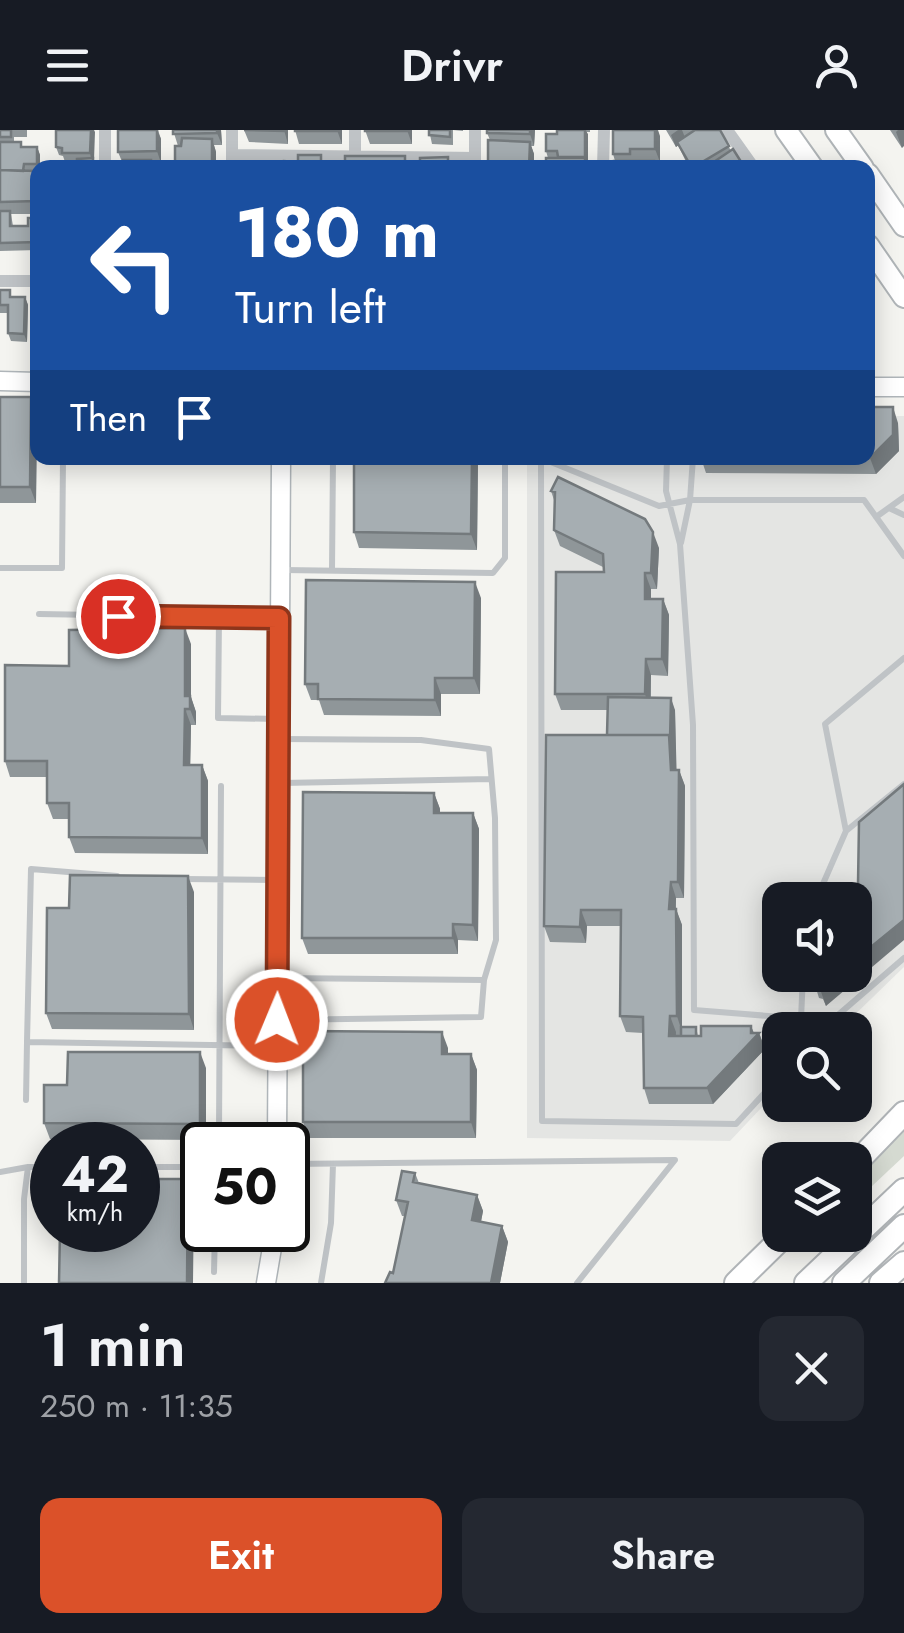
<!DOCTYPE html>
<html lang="en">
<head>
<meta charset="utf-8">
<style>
	:root { --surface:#171b24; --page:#242831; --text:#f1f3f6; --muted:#9ea1a6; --accent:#db5129 }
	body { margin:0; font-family:Jost,sans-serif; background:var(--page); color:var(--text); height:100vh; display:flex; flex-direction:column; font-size:38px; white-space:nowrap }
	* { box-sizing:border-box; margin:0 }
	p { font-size:32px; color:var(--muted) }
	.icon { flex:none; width:55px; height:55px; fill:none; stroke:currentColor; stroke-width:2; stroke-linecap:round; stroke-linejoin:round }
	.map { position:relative; height:1153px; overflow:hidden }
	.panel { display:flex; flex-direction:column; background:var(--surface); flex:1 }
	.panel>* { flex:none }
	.top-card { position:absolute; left:30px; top:30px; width:845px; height:305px; border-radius:20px; box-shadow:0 5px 25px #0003; background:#1a4fa0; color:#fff; overflow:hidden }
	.controls { position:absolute; left:762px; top:752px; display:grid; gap:20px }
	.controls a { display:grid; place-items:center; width:110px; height:110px; border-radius:20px; background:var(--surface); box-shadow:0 5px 25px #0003; font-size:50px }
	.speed { position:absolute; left:30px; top:992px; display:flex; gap:20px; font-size:50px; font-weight:700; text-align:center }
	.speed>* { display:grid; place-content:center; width:130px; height:130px; border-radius:50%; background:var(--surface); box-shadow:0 5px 25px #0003; line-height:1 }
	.speed small { font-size:25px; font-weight:400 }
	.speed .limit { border:5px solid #111; border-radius:15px; background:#fff; color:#111 }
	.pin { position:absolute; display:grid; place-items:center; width:85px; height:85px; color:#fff; margin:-42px; border:5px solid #fff; border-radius:50%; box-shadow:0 2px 10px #0007 }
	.me { position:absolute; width:110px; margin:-55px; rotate:1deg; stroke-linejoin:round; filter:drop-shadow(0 0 8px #0008) }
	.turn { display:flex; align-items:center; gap:35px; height:210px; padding:0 40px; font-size:45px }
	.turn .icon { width:130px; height:130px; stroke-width:2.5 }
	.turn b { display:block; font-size:70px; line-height:85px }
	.then { display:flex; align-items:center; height:95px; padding:0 40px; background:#0003; gap:20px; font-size:38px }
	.round { display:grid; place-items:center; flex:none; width:105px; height:105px; border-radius:20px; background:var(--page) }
	.overview { display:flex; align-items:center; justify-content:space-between; height:170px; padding:0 40px }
	h1 { font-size:60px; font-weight:600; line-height:75px }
	.primary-button { display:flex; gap:20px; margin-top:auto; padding:20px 40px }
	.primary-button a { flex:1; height:115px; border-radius:20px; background:var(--accent); color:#fff; font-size:40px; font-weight:600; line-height:115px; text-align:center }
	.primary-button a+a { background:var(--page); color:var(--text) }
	header { display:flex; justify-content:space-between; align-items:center; height:130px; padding:0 40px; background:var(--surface); font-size:45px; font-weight:600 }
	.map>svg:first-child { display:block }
	.built { fill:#e4e5e3; fill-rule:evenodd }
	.green { fill:#d5dad1 }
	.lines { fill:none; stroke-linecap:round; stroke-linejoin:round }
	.secondary-casing { stroke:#afb5b9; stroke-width:21 }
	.primary-casing { stroke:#b0b5b8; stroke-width:24 }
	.motorway-casing { stroke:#b0b4b7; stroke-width:26 }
	.service { stroke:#bfc3c6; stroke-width:6 }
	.minor { stroke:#bfc3c6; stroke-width:12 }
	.secondary { stroke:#fff; stroke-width:18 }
	.primary { stroke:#fff; stroke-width:20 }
	.motorway { stroke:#fff; stroke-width:22 }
	.wall { fill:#8f9699 }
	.shaded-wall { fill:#747a7d }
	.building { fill:#a6aeb2; stroke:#747a7d; stroke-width:2.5 }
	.route-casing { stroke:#8e351b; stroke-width:25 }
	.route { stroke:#db5129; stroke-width:18 }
</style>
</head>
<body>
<header><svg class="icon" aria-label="menu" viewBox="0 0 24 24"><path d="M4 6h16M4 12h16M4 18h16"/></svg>Drivr<svg class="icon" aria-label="person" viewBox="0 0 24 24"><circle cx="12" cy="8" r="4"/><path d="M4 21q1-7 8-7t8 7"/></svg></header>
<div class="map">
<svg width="904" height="1153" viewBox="0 0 904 1153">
	<rect width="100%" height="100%" fill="#f4f4f0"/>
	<path class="built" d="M868,286h36v551l-65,63h-59v58l-50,53 -203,-3v-680h341zM780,770h75v75h-75z"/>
	<path class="green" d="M904,993v33l-49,46v-28z"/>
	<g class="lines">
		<defs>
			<path id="secondary" d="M0,251l38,1
				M868,257h36
				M277,1015l4,-687
				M266,1153l9,-53"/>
			<path id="primary" d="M786,0l27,38
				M836,0l27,38
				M868,44l36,52
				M868,115l36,52"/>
			<path id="motorway" d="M855,1034l49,-51
				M736,1153l49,-48
				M806,1153l98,-93
				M844,1153l60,-57
				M881,1153l23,-20"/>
		</defs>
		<use href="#secondary" class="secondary-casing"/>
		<use href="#primary" class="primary-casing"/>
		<use href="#motorway" class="motorway-casing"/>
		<path class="service" d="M541,328l118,48 31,-6h174l40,56
			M667,328l-1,33 14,53 13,181 1,285 137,11 73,-63
			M541,330l1,661 194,3 44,-48
			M889,378l15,7
			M876,387l28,-20
			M681,413l9,-43 3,-42
			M0,438h62l1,-110
			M284,440l209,3 12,-15v-100
			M332,440l1,-112
			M39,484l239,4
			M219,487l-1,101 60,1
			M282,653l209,-4
			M846,701l-21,-107 79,-66
			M117,746l-86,-7 -4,173 249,4
			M184,749l93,1
			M816,770l30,-69 58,-47
			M279,848l205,2 12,-40 -1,-122 -6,-69 -68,-9 -141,-1
			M801,889l2,-44
			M279,890l202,-3 3,-37
			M26,970l1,-58
			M219,1004l2,-348
			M288,1034l387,-4 -98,123
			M138,1037h64
			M0,1042l28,-5
			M214,1142l1,-42
			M24,1153v-84l4,-32h24
			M321,1153l10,-60 2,-59"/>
		<path class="minor" d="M727,0l27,38
			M232,25l243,3
			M355,25v-25
			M105,38v-38
			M232,38v-38
			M475,38v-38
			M603,38l1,-38
			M0,151h38"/>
		<use href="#secondary" class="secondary"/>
		<use href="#primary" class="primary"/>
		<use href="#motorway" class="motorway"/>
	</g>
	<path class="wall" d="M0,0h41h-14v7h-13v5l9,5h14l3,8v13h-2v46h-27l2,12h15l10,-8v32l-38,1z
		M56,0h38v30l2,8 -19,-6h-12l-2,-6 -4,-1 -3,-8z
		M118,0h40l3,9v24h-9l1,3 -30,-2 -5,-12z
		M173,0h48l1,15h-8l2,7v16l-38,-22z
		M244,0h44v14l-39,-2z
		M295,0h47v14h-43z
		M365,0h47v14h-42z
		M429,0h34v1l-10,-1v15l-21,-1z
		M535,0l-1,16h-3l3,8v14h-46l2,-28 -3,-7z
		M557,0h33v2h-3l1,36 -40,-10 -2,-7 11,-17z
		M666,0h54l11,21 14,17h-56l-11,-23 -2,2z
		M890,0h14l-2,18z
		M660,6v26h-5l2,6h-43l1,-7 -2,-7z
		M0,160l12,7h13l3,8 -1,37 -16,-1 -3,-8v-20h-8z
		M0,267h31l6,16 -1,90h-36z
		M898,293l1,28 -23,23 -170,-1 -5,-15z
		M478,328l-1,92 -118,-2 -5,-16z
		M613,328h43v4l-33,1z
		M551,361l108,57 -2,41h-6v10h12l6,16 -1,61 -17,-1v23l24,12 1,60h3l6,16 -1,112h-8v11l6,16v102h14l2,9 53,-10 3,7h5l6,16 -52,55h-64l-5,-16 -1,-55 -17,-1 -6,-16 1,-90h-34l-1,17 -36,-1 -6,-16 63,-191 1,-25h-47l-6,-16 49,-122 -1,-5 -43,-21 -6,-16v-30z
		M481,468l-1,96h-39v22l-117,-1 -5,-15h-8l-6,-16z
		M191,514v53l5,15v13h-5l-1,40h12l6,16v73l-133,-1 -6,-16v-18h-16l-6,-16v-26h-37l-5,-16 64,-95z
		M434,663l6,16v4h33l6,16 -1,112 -20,-1v14h-150l-6,-16z
		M858,754l-32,122 -3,-7 -4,-1 -5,-16z
		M194,762v138l-142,-1 -6,-16 23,-105z
		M448,918v6h23l6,16 -1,68h-167l-6,-16z
		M206,938v72l-156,-1 -6,-16 23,-38z
		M415,1043l4,10 58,12 6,16 -2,11 21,4 6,16 -8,41h-115l8,-10 12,-57h-3l-6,-16z"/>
	<path class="shaded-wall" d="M91,0h3l1,2 -1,28 2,8h-3l-3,-15z
		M157,0l4,9v24l-4,-12z
		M217,0h4l1,15 -5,-12z
		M284,0h4v14z
		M337,0h5v14z
		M407,0h5v14z
		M530,0h5l-1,16 -4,-12z
		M585,0l3,4v31l-3,-8z
		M655,0h3l2,6v26l-5,-13z
		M678,0h4l4,10 -10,7 -5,-12z
		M898,0h6v16l-2,2 -6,-16z
		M212,9l4,13v16h-4z
		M530,12l4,12v14h-5z
		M37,17l3,8v13l-3,-4z
		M25,167l3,8 -1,37 -3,-8z
		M31,267l6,16 -1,90 -6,-16z
		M893,277l5,16 1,28 -23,23 -6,-16z
		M472,328h6l-1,92 -6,-16z
		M653,402l6,16 -2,41 -6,-16z
		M645,443l6,16v26l-6,-16z
		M475,452l6,16 -1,96 -6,-16z
		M663,469l6,16 -1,61 -6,-17z
		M185,498l6,16v53l5,15v13l-11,-29z
		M646,529l5,16 -1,35 -5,-16z
		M435,548l6,16v22l-6,-16z
		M671,568l4,12 2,76 -6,-16 -2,-35z
		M185,579l6,16 -1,56 -6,-16z
		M202,635l6,16v73l-6,-16z
		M679,640l6,16 -1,112 -6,-16z
		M434,663l6,16v20l-6,-16z
		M473,683l6,16 -1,112 -5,-16z
		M188,746l6,16v138l-5,-16z
		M671,752l5,16 -1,27 -6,-16z
		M676,779l6,16v107l-5,-16z
		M581,780l6,16 -1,17 -6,-16z
		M904,790v20l-78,66 -6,-17 17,-14h18v-15z
		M453,794l5,16v14l-5,-16z
		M670,886l6,16 -1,20 -6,-16z
		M751,896l4,11 4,-4 6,16 -52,55 -6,-16 44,-55z
		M442,902l6,16v22l-6,-16z
		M200,922l6,16v72l-6,-16z
		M471,924l6,16 -1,68 -5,-16z
		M188,1049l6,16 -1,88h-6z
		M477,1065l6,16 -5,25 -6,-16z
		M502,1096l6,16 -8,41h-9z"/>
	<path class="building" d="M0,0h11v7h-11z
		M56,0h35l-1,23h-28v-5l-6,-1z
		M118,0h39v21l-39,1z
		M173,0h44v3l-44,1z
		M244,0h40v1z
		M295,0h42v1h-42z
		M365,0h42v1h-42z
		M429,0h21v7l-21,-2z
		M487,0h43v4l-43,-1z
		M557,0h28v27h-27l-1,-6h-11v-17h11z
		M613,0h42v19h-25v5h-17z
		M695,0h25l9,16 -37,22 -15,-26z
		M182,8l30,1v29h-37v-22h6z
		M488,10l42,2 -1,26h-41z
		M0,12h21v5h16v17h-13l-1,7 -23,-1z
		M733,19l12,19h-40z
		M298,25h23v13h-37v-7l14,1z
		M345,26h60v12h-60z
		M448,27v11h-28v-10z
		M93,28v10h-16v-9z
		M546,28h39v10h-39z
		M123,30h28v6h8v2h-36z
		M614,31h40v7h-40z
		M0,40l37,1 -1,30 -36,1z
		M0,81h10v15h18v-8h10v24l-38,1z
		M0,160h10v7h15l-1,37 -16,-1v-28h-8z
		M37,163h1v42h-3z
		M0,267h31l-1,90h-30z
		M868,277h25v28l-23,23h-80h78z
		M354,328h118l-1,76 -117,-2z
		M558,347l87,42 8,13 -2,41h-6v26h18l-1,60h-16l-1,35h-90l1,-122h48l-1,-18 -49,-24 1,-38 -4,-1z
		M306,450l169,2 -1,96h-39v22l-117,-1v-15h-13z
		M185,498v68h5v13h-5l-1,56h18v73l-133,-1v-34h-22v-42h-42v-96l64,1v-36z
		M608,567l63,1 -1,41 -1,-4h-62z
		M546,605h123l2,35h8l-1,112h-7l-2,27h7l1,107h-7l-1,20h32v-10h50v7h8l-52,55h-63l-1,-71 -23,-1 1,-106h-40l-1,17 -36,-1z
		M904,654v136l-49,40v-60h-15l18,-16 1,-62z
		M303,662l131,1v20h39v112l-20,-1v14h-151z
		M70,745l118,1 1,138 -143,-1 1,-105h22z
		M814,845h23l-17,14v-6l-6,-1z
		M681,897h15v9h-15z
		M303,901l139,1v22h29v68h-168z
		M68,922h132v72l-156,-1v-38h23z
		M402,1041l13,2 -2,9 64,13 -5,25 30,6 -11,57h-106l5,-11 3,1 15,-71 -12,-2z
		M138,1049h50l-1,104h-128l1,-53h78z"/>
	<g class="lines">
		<defs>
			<path id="route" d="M118,486l161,2 -2,402"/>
		</defs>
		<use href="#route" class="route-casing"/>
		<use href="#route" class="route"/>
	</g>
</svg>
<div class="controls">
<a><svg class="icon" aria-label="sound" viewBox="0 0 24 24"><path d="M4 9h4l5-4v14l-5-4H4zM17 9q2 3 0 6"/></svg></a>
<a><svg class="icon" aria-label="search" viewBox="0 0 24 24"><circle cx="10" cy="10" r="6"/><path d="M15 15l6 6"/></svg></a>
<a><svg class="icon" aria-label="layers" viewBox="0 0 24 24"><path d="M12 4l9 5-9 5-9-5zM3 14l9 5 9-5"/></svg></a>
</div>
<div class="speed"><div>42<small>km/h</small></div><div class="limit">50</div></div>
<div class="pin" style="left:118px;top:486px;background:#d93025"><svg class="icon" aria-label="arrive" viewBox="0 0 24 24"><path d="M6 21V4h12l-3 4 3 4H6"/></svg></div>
<svg class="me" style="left:277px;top:890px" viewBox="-20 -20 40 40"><circle r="17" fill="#db5129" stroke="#fff" stroke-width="3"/><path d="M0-11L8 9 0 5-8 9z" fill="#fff"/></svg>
<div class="top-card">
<div class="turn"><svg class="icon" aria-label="left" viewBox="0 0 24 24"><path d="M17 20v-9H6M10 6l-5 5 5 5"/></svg><div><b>180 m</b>Turn left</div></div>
<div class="then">Then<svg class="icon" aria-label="arrive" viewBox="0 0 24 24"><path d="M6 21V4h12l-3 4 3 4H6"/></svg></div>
</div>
</div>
<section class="panel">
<div class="overview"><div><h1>1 min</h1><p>250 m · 11:35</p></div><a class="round"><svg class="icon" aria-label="close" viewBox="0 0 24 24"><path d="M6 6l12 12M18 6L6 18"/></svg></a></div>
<div class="primary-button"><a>Exit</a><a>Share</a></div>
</section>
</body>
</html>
